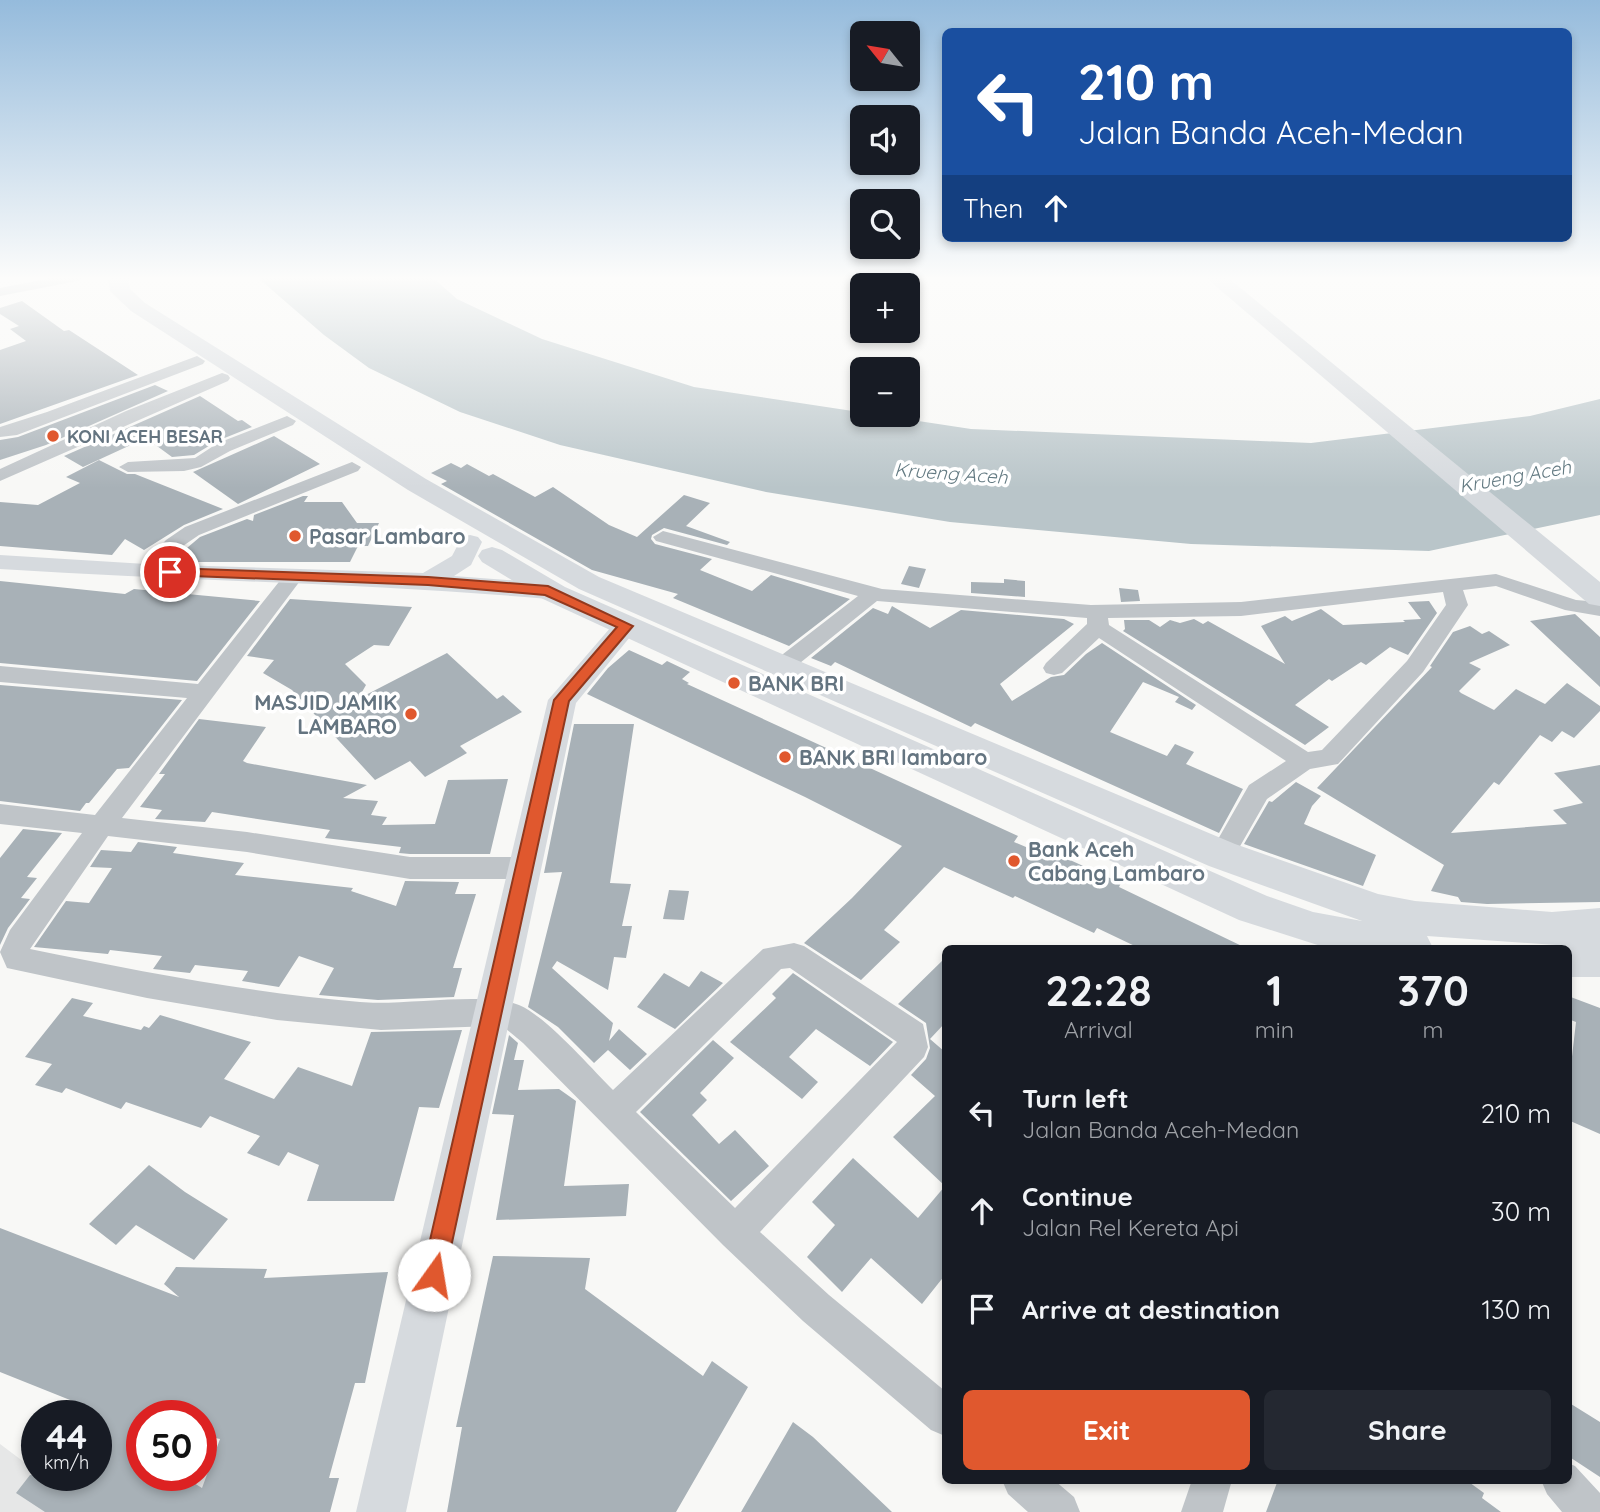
<!DOCTYPE html>
<html lang="en">
<head>
<meta charset="utf-8">
<style>
	:root { --surface:#171b24; --page:#242831; --text:#f1f3f6; --muted:#9ea1a6; --accent:#e0582e }
	body { margin:0; font-family:Quicksand,sans-serif; background:var(--page); color:var(--text); height:100vh; display:flex; flex-direction:column; font-size:26px; white-space:nowrap }
	* { box-sizing:border-box; margin:0 }
	p { font-size:23px; color:var(--muted) }
	.icon { flex:none; width:38px; height:38px; fill:none; stroke:currentColor; stroke-width:2; stroke-linecap:round; stroke-linejoin:round }
	.map { position:relative; flex:1; overflow:hidden }
	.side { position:absolute; left:942px; top:945px; width:630px; height:539px; display:flex; flex-direction:column; background:var(--surface); border-radius:10px; box-shadow:0 4px 10px #0003 }
	.side>* { flex:none }
	.top-card { position:absolute; left:942px; top:28px; width:630px; height:214px; border-radius:10px; box-shadow:0 4px 10px #0003; background:#1a4fa0; color:#fff; overflow:hidden }
	.needle { width:46px; rotate:300deg }
	.controls { position:absolute; left:850px; top:21px; display:grid; gap:14px }
	.controls a { display:grid; place-items:center; width:70px; height:70px; border-radius:10px; background:var(--surface); box-shadow:0 4px 10px #0003; font-size:35px }
	.speed { position:absolute; left:21px; top:1400px; display:flex; gap:14px; font-size:35px; font-weight:700; text-align:center }
	.speed>* { display:grid; place-content:center; width:91px; height:91px; border-radius:50%; background:var(--surface); box-shadow:0 4px 10px #0003; line-height:1 }
	.speed small { font-size:18px; font-weight:400 }
	.speed .limit { border:10px solid #d22; background:#fff; color:#111 }
	.pin { position:absolute; display:grid; place-items:center; width:60px; height:60px; color:#fff; margin:-30px; border:4px solid #fff; border-radius:50%; box-shadow:0 2px 7px #0007 }
	.me { position:absolute; width:77px; margin:-38px; rotate:13deg; stroke-linejoin:round; filter:drop-shadow(0 0 5px #0008) }
	.turn { display:flex; align-items:center; gap:24px; height:147px; padding:0 21px; font-size:32px }
	.turn .icon { width:91px; height:91px; stroke-width:2.5 }
	.turn b { display:block; font-size:49px; line-height:60px }
	.then { display:flex; align-items:center; height:66px; padding:0 21px; background:#0003; gap:14px; font-size:26px }
	.eta { display:flex; justify-content:space-evenly; align-items:center; height:119px; text-align:center }
	.eta b { font-size:42px; font-weight:800; line-height:49px }
	.action { display:flex; gap:14px; margin-top:auto; padding:14px 21px }
	.action a { flex:1; height:80px; border-radius:10px; background:var(--accent); color:#fff; font-size:28px; font-weight:800; line-height:80px; text-align:center }
	.action a+a { background:var(--page); color:var(--text) }
	ul { padding:0; list-style:none }
	li { display:flex; align-items:center; gap:21px; height:98px; padding:0 21px }
	li div { flex:1 }
	li b { display:block; font-size:26px }
	li em { font-style:normal }
	.map>svg:first-child { display:block }
	.built { fill:#e6e7e7 }
	.water { fill:#b9c5c9 }
	.building { fill:#a8b1b7; fill-rule:evenodd }
	.lines { fill:none; stroke-linecap:round; stroke-linejoin:round }
	.minor { fill:#bfc4c8; fill-rule:evenodd }
	.major { fill:#d6dade; fill-rule:evenodd }
	.highway { fill:#d6dade; fill-rule:evenodd }
	.route { fill:#e0582e; stroke:#92391e; stroke-width:2 }
	.poi-dot { fill:#e0582e; stroke:#fff; stroke-width:2.5 }
	.labels { text-anchor:middle; dominant-baseline:central; stroke-width:7; stroke-linejoin:round; paint-order:stroke }
	.far-poi-label { font-size:18px; font-weight:bold; fill:#647480; stroke:#fff; text-anchor:start }
	.far-water-label { font-size:19px; font-style:italic; fill:#637a82; stroke:#fff }
	.poi-label { font-size:21px; font-weight:bold; fill:#647480; stroke:#fff; text-anchor:start }
</style>
</head>
<body>
<div class="map">
<svg width="1600" height="1512" viewBox="0 0 1600 1512">
	<rect width="100%" height="100%" fill="#f8f8f6"/>
	<path class="built" d="M85,1391l57,84h59v-21l43,23 -26,35h-218v-68l24,18 13,-14v27h59v-59h-32z"/>
	<path class="water" d="M257,277h175l25,22 85,40 152,48 277,42 340,14 219,-27 70,-17v116l-171,36 -238,-7 -241,-22 -184,-30 -206,-47 -100,-33 -91,-44 -45,-33z"/>
	<path class="building" d="M22,301l42,30 5,-1 69,45 -138,49v-74l26,-9 -16,-12 9,-3 -19,-12v-6z
		M155,385l13,6 -122,54 -46,15v-20l18,-3z
		M200,396l38,25 4,-1 10,7 -35,14 -23,14 -22,2 -26,-19 -63,29 -19,-11z
		M274,436l46,28 -82,40 -45,-32z
		M99,460l28,14h8l88,35 -39,16 -40,25 -19,-11 -13,16 -112,-9v-44l38,3 42,-22 -14,-6z
		M451,463l10,5 6,-4 22,12 4,-2 42,23 18,-10 56,38 28,12 47,-42 26,8 -24,23 44,16 -3,3 -63,-17 -12,7 -1,4 4,5 57,15 -12,11 52,21 19,-16 79,24 -61,47 -116,-48 5,-4 -86,-24 -151,-86 6,-3 -16,-8z
		M303,496h5l-4,6h38l15,21h22l-11,23h-10l-8,16h-165l6,-9h-10l19,-16 47,-18 6,2 1,-6z
		M909,566l17,3 -7,19 -18,-4z
		M1004,579l21,2v16l-54,-4v-11l33,1z
		M0,581l125,13 9,-5 126,12 -63,80 -197,-18z
		M1119,588l19,2 2,11 -19,1z
		M290,599l122,8 -23,39 -15,-1 -29,19 21,21 -8,14 89,-46 50,46 6,-4 19,17 -62,34 7,7 -42,24 -15,-16 -35,19 -83,-90 -29,-17 11,-13 -27,-4z
		M1429,601l8,12 -29,42 -18,-8 -24,18 -5,-3 -29,19 -3,-2 -34,26 34,22 -24,18 -182,-114 2,-2 -1,-9h25l11,7 10,-7 10,3 14,-4 9,5 5,-3 77,43 -24,-38 24,-10 7,5 29,-12 22,16 62,-3 -2,-2 18,-1 -13,-17z
		M892,606l38,22 31,-18 103,9 10,5 -74,60 12,17 39,-24 13,-2 22,-21 16,-11 94,62 -4,5 -17,-8 4,-5 -36,-15 -33,50 57,24 8,-12 19,8 -8,12 57,25 -24,44 -244,-110 -4,4 -136,-65 -4,4 -20,-8 62,-50 15,6z
		M1575,614l25,23v50l-70,-66z
		M1470,626l12,8 7,-3 21,14 -41,18 12,6 -22,22 2,2 33,17 22,-21 29,15 22,-21 33,23v5l-26,27 -12,-7 -10,11 -12,-7 -41,50 -5,-3 -43,51 116,-9 -14,-14 30,-7 -29,-30 46,-8v137l-113,2 -26,-2 -3,-5 -27,-6 13,-26 -127,-77 115,-121 -2,-1 23,-34z
		M629,650l33,15 5,-4 23,11 -8,7 7,4 -2,1 331,152 -4,6 33,14 3,-5 71,32 -2,4 127,61h-107l-42,-20 -3,5 -79,-37 -2,2 -69,-31 -60,63 16,12 -39,38 -57,-37 48,-45 50,-52 -97,-49 -218,-103 21,-26z
		M0,685l182,15 -53,68 -12,1 -28,34h-3l-6,8 -80,-10z
		M199,719l67,8 -23,34 4,2 120,22 -24,13 35,3 -7,14 16,2 -5,8 53,-1 13,-44 60,-1 -18,75h-80l-11,-1 2,-6 -76,-9 5,-8 -118,-18 -7,10 -50,-3 7,-9 -22,-3 25,-33h-6z
		M574,724h60l-24,159 21,1 -9,42h10l-6,32 -12,-1 -6,33 -51,-29 -5,7 61,55 -4,18 10,-12 28,25 -17,16 -22,-20 -14,13 -36,-36 -30,-20 34,-135 -18,1z
		M1296,782l25,14 -9,10 -8,18 72,31 -13,31 -119,-42 25,-43 3,1z
		M23,829l39,4 -35,44 10,1 -16,20 9,1 -22,29 -8,17v-87z
		M138,842l39,5 -4,6 71,10 -9,12 118,13 -2,3 45,15 9,-25 54,1 -4,12h21l-23,74h9l-8,29 -76,3 -59,-5 15,-27 -35,-12 -20,31 -37,-6 6,-10 -53,-6 -5,8 -37,-4 9,-13 -52,-6 -2,4 -74,-7 32,-46 23,2 23,-35 -22,-1 11,-17 30,2z
		M669,890l20,1 -5,29 -21,-1z
		M945,958v65l-15,16 15,13v223l-23,29 -51,-46 -29,34 -35,-35 28,-32 -23,-23 41,-44 65,60 27,-32 -52,-49 42,-41 -24,-21 15,-16 4,-11 -4,-25 -28,-19z
		M701,971l22,12 -48,46 -38,-22 27,-34 25,14z
		M793,973l100,69 -23,24 -54,-37 -27,28 29,25 -16,17 -72,-57 46,-44 -4,-4z
		M1568,996l32,12v126l-32,-14v-29l8,-69 -8,-3z
		M72,998l21,5 -10,13 58,14 3,-4 5,2 11,-13 91,27 -27,37 50,20 24,-32 54,19 19,-54 91,-2 -23,78 -20,-1 -25,94h-87l12,-36 -31,-13 -9,14 -32,-13 13,-17 -50,-20 -9,12 -75,-26 -5,7 -55,-21 -4,5 -27,-8 17,-21 -27,-7z
		M509,1035l9,8 -4,17h10l-6,30 41,-1 17,12 -12,85 65,-2 -3,32 -130,4 18,-105 -22,-1z
		M713,1040l21,18 -34,35 7,7 -15,15 27,29 16,-14 34,36 -38,35 -91,-89z
		M149,1165l36,27 43,27 -34,41 -58,-35 -20,20 -27,-21z
		M0,1228l179,69 -15,-13 12,-17 91,2 -3,9 124,-6 -23,111h-10l-26,95h10l-9,34h-285l-29,-19 14,-18h66v-59h-19l8,-10 -85,-34zM142,1416h59v19l19,4 -18,49 -21,-13h-39z
		M493,1256l97,2 -5,31 118,87 9,-15 36,26 -72,125h-229l15,-85h-6z
		M1571,1404l29,18v55l-32,-21v-39z
		M793,1422l20,15 79,75h-151z
		M1278,1480h188l18,13 -2,5 19,14h-235z"/>
	<g class="lines">
		<path class="minor" d="M57,277h27l-7,4 -77,15v-8z
			M197,356l8,5 -2,3 -186,71 -17,2v-10l47,-15z
			M222,373l6,2 2,3 -2,3 -228,100v-12l126,-58z
			M287,416l9,5 -3,4 -63,26 -29,16 -17,4 -56,1 -9,-5 9,-5 67,-4 23,-15z
			M352,462l9,5 -3,4 -159,64 -19,13 -27,27h-14l-3,-4 30,-31 19,-13z
			M663,531l219,58 209,16 150,-3 255,-28 80,26 24,2v14l-35,-6 -69,-24 -33,4 5,15 -45,67 -85,92 -28,5 -43,30 -36,63 -9,3 -9,-3 -4,-7 40,-70 37,-24 -187,-123 -37,35 -8,2 -8,-2 -3,-5 3,-5 41,-39v-6l-210,-17 -87,70 -8,2 -8,-2 -3,-5 3,-5 84,-65 -202,-55 -3,-4zM1443,592l3,13 -39,56 -85,89 -14,2 -199,-127 -1,-7 133,-2z
			M293,571l7,2 3,4 -181,241 125,14 163,25h114l10,3 3,8 -3,8 -10,3h-114l-163,-27 -139,-16 -78,113c109,22 219,44 330,53 43,4 124,-11 159,3 28,12 71,62 94,85l150,-141 31,-6 10,3 119,78 5,23 -4,10 -164,175 69,63 116,96v45l-14,-6 -128,-109 -80,-76 -200,-202 -18,-15 -12,-2 -112,4 -104,-10 -130,-22 -140,-30 -7,-16 10,-22 72,-97 -82,-9v-20l95,11 92,-117 -187,-16v-16l198,18 88,-111zM790,968l107,74 -162,166 -99,-96 145,-143z
			M1568,1463l7,3 25,27v19h-38l-15,-18 -6,-14h27z
			M1002,1480h52l20,17 6,15h-52l-20,-18z
			M1192,1480h40l-9,32h-42z"/>
		<path class="major" d="M470,535l8,2 4,5 -11,23 -17,11 94,7 9,3 4,5 -4,5 -9,3c-182,-16 -365,-18 -548,-30v-14l146,9 277,9 29,-17 10,-19z
			M626,618l9,2 4,6 -63,77 -170,809h-50l192,-812 69,-80z"/>
		<path class="highway" d="M108,277h20l2,12 15,14 281,176 173,98 636,267 143,50 37,7 137,11 48,-4v69h-32v-29h-16l4,-3 -129,-9 6,12h-106l-88,-28 -696,-321 -61,-37 -4,-6 4,-6 10,-3 10,3 63,37 702,309 46,16 49,9 -153,-55 -630,-277 -171,-99 -277,-179 -21,-20z
			M1205,277h22l373,305v24l-11,-2z"/>
	</g>
	<linearGradient id="sky" x2="0" y2="1"><stop stop-color="#95bbdc"/><stop offset="0.57" stop-color="#fcfcfb"/><stop offset="1" stop-color="#fcfcfb" stop-opacity="0"/></linearGradient>
	<rect width="1600" height="488" fill="url(#sky)"/>
	<path class="route" d="M170,568l258,9 120,9 85,40 -64,75 -124,574 -3,9 -8,3 -9,-3 -3,-9 132,-575 63,-73 -72,-32 -117,-10 -262,-10v-6z"/>
	<g class="poi-dot">
		<circle cx="53" cy="436" r="7"/>
		<circle cx="295" cy="536" r="7"/>
		<circle cx="734" cy="683" r="7"/>
		<circle cx="411" cy="714" r="7"/>
		<circle cx="785" cy="757" r="7"/>
		<circle cx="1014" cy="861" r="7"/>
	</g>
	<g class="labels">
		<g class="far-poi-label">
			<text x="67" y="436">KONI ACEH BESAR</text>
		</g>
		<g class="far-water-label">
			<text transform="translate(951 473) rotate(4)">Krueng Aceh</text>
			<text transform="translate(1515 476) rotate(-10)">Krueng Aceh</text>
		</g>
		<g class="poi-label">
			<text x="309" y="536">Pasar Lambaro</text>
			<text x="748" y="683">BANK BRI</text>
			<text x="397" y="702" text-anchor="end">MASJID JAMIK<tspan x="397" dy="24">LAMBARO</tspan></text>
			<text x="799" y="757">BANK BRI lambaro</text>
			<text x="1028" y="849">Bank Aceh<tspan x="1028" dy="24">Cabang Lambaro</tspan></text>
		</g>
	</g>
</svg>
<div class="controls">
<a><svg class="needle" viewBox="-14 -14 28 28"><path d="M0-13l5 13h-10z" fill="#e53935"/><path d="M0 13l5-13h-10z" fill="#9ea1a6"/></svg></a>
<a><svg class="icon" aria-label="sound" viewBox="0 0 24 24"><path d="M4 9h4l5-4v14l-5-4H4zM17 9q2 3 0 6"/></svg></a>
<a><svg class="icon" aria-label="search" viewBox="0 0 24 24"><circle cx="10" cy="10" r="6"/><path d="M15 15l6 6"/></svg></a>
<a>+</a>
<a>−</a>
</div>
<div class="speed"><div>44<small>km/h</small></div><div class="limit">50</div></div>
<div class="pin" style="left:170px;top:572px;background:#d93025"><svg class="icon" aria-label="arrive" viewBox="0 0 24 24"><path d="M6 21V4h12l-3 4 3 4H6"/></svg></div>
<svg class="me" style="left:434px;top:1275px" viewBox="-20 -20 40 40"><circle r="19" fill="#fff"/><path d="M0-13L10 11 0 6-10 11z" fill="#e0582e"/></svg>
<div class="top-card">
<div class="turn"><svg class="icon" aria-label="left" viewBox="0 0 24 24"><path d="M17 20v-9H6M10 6l-5 5 5 5"/></svg><div><b>210 m</b>Jalan Banda Aceh-Medan</div></div>
<div class="then">Then<svg class="icon" aria-label="ahead" viewBox="0 0 24 24"><path d="M12 20V5M6 11l6-6 6 6"/></svg></div>
</div>
<section class="side">
<div class="eta">
<div><b>22:28</b><p>Arrival</p></div>
<div><b>1</b><p>min</p></div>
<div><b>370</b><p>m</p></div>
</div>
<ul>
<li><svg class="icon" aria-label="left" viewBox="0 0 24 24"><path d="M17 20v-9H6M10 6l-5 5 5 5"/></svg><div><b>Turn left</b><p>Jalan Banda Aceh-Medan</p></div><em>210 m</em></li>
<li><svg class="icon" aria-label="ahead" viewBox="0 0 24 24"><path d="M12 20V5M6 11l6-6 6 6"/></svg><div><b>Continue</b><p>Jalan Rel Kereta Api</p></div><em>30 m</em></li>
<li><svg class="icon" aria-label="arrive" viewBox="0 0 24 24"><path d="M6 21V4h12l-3 4 3 4H6"/></svg><div><b>Arrive at destination</b></div><em>130 m</em></li>
</ul>
<div class="action"><a>Exit</a><a>Share</a></div>
</section>
</div>
</body>
</html>
